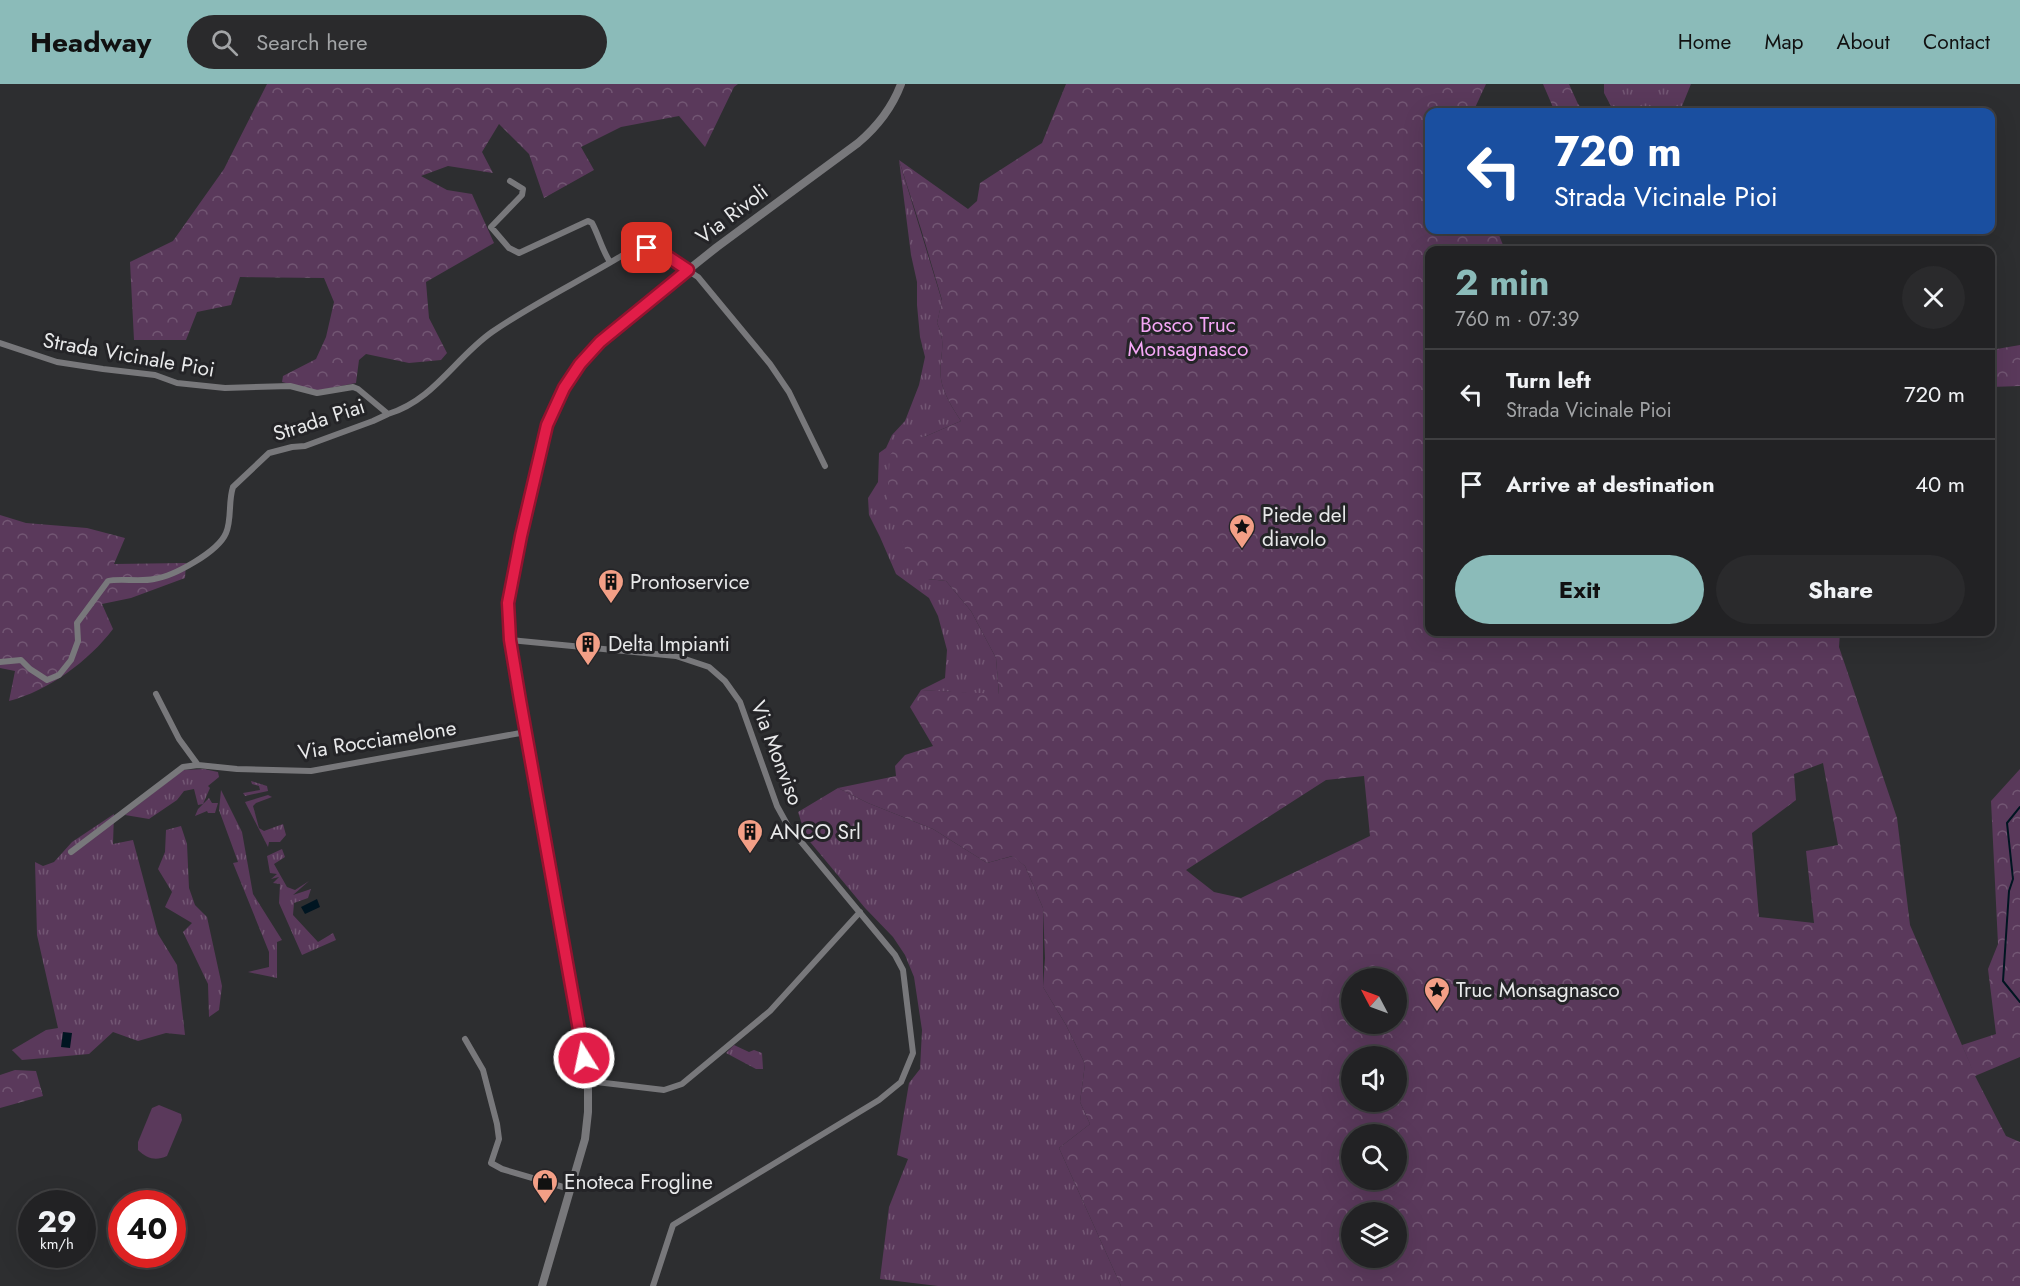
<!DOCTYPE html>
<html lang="en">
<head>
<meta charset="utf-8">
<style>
	:root { --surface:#222224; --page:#2a2a2c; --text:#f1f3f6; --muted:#a2a4a6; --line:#3f3f41; --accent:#8bbbb9 }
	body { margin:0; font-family:Jost,sans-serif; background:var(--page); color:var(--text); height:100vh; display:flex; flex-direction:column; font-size:22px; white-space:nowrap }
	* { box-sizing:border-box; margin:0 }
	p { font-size:20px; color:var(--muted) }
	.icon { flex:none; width:33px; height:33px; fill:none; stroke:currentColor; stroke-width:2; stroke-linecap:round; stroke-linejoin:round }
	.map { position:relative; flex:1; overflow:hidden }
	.side { position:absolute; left:1425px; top:162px; width:570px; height:390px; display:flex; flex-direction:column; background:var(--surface); border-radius:12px; box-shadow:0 6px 24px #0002,0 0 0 2px var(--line) }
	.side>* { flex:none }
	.guide { position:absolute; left:1425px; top:24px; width:570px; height:126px; border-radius:12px; box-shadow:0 6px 24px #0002,0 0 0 2px var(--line); background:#1a4fa0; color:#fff; overflow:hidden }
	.needle { width:39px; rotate:311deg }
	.buttons { position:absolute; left:1341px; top:884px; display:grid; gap:12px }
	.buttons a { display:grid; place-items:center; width:66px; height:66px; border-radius:50%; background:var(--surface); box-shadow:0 6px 24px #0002,0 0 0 2px var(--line); font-size:30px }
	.speed { position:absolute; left:18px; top:1106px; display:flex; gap:12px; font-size:30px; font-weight:700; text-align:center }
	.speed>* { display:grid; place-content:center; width:78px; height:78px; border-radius:50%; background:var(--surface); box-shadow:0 6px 24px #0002,0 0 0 2px var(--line); line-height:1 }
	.speed small { font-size:15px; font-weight:400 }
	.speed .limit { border:9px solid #d22; background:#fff; color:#111 }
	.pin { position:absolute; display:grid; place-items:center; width:51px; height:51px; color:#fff; margin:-26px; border-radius:12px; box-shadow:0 3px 9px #0006 }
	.me { position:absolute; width:66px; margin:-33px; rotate:350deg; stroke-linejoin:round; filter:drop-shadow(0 0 4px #0008) }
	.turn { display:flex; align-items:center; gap:21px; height:126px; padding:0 30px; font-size:27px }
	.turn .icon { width:78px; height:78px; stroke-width:2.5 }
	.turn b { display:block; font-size:42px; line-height:51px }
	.round { display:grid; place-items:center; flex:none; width:63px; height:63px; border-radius:32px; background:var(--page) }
	.overview { display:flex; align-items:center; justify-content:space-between; height:102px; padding:0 30px }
	h1 { font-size:36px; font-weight:700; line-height:45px; color:var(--accent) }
	.primary-button { display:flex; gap:12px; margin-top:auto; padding:12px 30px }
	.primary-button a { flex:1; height:69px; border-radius:36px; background:var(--accent); color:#111; font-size:24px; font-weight:700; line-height:69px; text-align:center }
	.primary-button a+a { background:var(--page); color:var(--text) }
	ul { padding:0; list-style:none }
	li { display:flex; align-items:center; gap:18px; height:90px; padding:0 30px; border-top:2px solid var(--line) }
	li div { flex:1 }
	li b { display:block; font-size:22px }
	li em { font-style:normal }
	header { display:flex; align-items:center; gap:36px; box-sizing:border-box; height:84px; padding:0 30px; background:var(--accent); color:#111 }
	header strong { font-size:28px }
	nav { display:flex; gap:33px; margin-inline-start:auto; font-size:21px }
	.search { width:420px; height:54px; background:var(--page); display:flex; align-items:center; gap:15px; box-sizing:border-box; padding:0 21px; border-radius:33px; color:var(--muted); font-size:22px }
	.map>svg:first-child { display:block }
	.grass { fill:url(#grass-tufts) }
	.forest { fill:url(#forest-crowns); fill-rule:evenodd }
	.pitch { fill:#5a395b }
	.water { fill:#001521 }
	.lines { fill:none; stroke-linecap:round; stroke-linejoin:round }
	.stream { stroke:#001521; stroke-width:2 }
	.minor { stroke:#78787b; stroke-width:6 }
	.tertiary { stroke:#78787b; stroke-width:8 }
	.route-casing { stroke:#92132f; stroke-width:15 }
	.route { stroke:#e11d48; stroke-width:10 }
	.labels { text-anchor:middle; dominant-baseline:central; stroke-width:6; stroke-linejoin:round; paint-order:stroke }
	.street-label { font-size:21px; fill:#e8e9ea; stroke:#242427 }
	.park-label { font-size:21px; fill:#f5a7f6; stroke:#242427 }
	.poi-label { font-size:21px; fill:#e8e9ea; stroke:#242427; text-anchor:start }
</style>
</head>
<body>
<header>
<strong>Headway</strong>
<div class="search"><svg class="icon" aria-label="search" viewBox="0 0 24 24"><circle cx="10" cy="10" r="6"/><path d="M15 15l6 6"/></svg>Search here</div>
<nav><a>Home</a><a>Map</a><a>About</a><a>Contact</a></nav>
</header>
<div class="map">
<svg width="2020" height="1202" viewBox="0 0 2020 1202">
	<defs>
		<pattern id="grass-tufts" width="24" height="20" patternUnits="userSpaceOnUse" patternTransform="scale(1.5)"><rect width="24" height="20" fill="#5a395b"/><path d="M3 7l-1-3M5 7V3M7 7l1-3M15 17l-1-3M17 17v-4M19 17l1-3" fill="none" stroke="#725673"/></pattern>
		<pattern id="forest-crowns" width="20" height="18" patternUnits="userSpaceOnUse" patternTransform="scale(1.5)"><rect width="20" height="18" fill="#5a395b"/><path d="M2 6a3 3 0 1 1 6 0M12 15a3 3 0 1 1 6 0" fill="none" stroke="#725673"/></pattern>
	</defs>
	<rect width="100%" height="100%" fill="#2d2e30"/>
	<path class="grass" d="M1604,0h87l-11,27 1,1h-67l-10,-19z
		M899,76l43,141 -5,22c11,22 1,34 4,56 2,14 12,30 20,42l-37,16 4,142 18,2 25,30 25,47 3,37 -78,-5 24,-12 2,-28 -9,-34 -9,-18 -33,-24 -16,-37 -11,-22 -1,-17 10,-16 1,-29 7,-5 6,-13 13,-14 14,-36 6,-28 -5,-20 -3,-32v-23l-6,-27z
		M204,685l14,3 1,5 -11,9 2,2 -7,16 -5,1 -4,-16 -10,2 -7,9 -28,19 -24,-4 58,-45z
		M251,697l16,5 1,5 -23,5 -2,-3 17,-3 -1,-4 -7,-2z
		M838,704l30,15 65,26 54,34 26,-7 12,10 18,42v79l23,38 19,39 -5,38 10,22 -31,24 62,138h-183l-58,-7 9,-72 19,-48 -11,-4 12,-72 11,-14 2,-39 -8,-53 -9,-22 -12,-18 -28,-29 -59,-71 -8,-25z
		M221,706l21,42 11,62 29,46 -5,2v36l-29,-6 21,-5v-15l-36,-89 5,-1 -19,-52z
		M268,711l4,2 -16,6 -3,3 6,22 5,3 19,-7 3,11 -6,7h-11l-1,5 -23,-45z
		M209,714l3,5h6l-3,10h-7l-1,-2 -12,5 3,-7z
		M114,730l-1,30 20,-4 25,94 19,31 8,70 -19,-2 -28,8 -25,-9 -24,22 -67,6 -10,-10 34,-20 12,-2 -21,-93 -2,-73 8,4 11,-4 18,-20z
		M181,742l6,18 2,44 6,17 12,12 15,69 -3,24 -10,7 -1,-33 -25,-52 9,-9 -27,-16 7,-15 -14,-23 7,-17 1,-22z
		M282,765l3,8 -11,7 13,23 8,3 14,-9 -16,14 18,-6 -3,9 -14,5 -1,12 25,27 15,-9 3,7 -34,15 -23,-52 1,-19 -7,-1 6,-6 -8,2 6,-5 -7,-1 -3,-17z
		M734,961l15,7 5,-2 8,3 1,16h-7l-30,-16z"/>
	<path class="forest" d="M267,0h471l-4,3 -29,60 -26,-31 -58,11 -40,20 13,23 -50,28 -15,-44 -30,-30 -17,28 11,21 -45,-7 -27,10 26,14 25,4 22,49 -68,39 3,36 18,35 -6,7 -32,3 -43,-9 -7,6 -3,23 -40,8 -34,-9 1,-6 33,-17 10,-22 8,-35 -10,-24 -84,-1 -9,28 -34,7 -11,28h-52l-4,-78 43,-21 51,-72z
		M1066,0h420l-13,28h-43v118h67l8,20h-75v382h410l-1,15 58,171 13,107 64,148 -12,-28 34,-11 -8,-65 10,-25 -7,-143 29,-32v288l-45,19 31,60 14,6v144h-899l-62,-138 31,-24 -10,-22 5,-38 -19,-39 -23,-38 2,-29 -2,-50 -18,-42 -13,-10 -25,7 -54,-34 -65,-26 -30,-15 58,-12 -1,-10 10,-11 28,-9 -23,-39 11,-17 78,4 -3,-36 -25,-47 -25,-30 -18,-2 -17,-14 -24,-64 3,-46 17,-19 17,1 37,-16c-8,-12 -18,-28 -20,-42 -3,-22 7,-34 -4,-56l5,-23 -21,-71 -22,-69 69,49 9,-8 3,-18 62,-40zM1823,679l15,82 -32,6 8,72 -55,-6 -7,-84 44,-33 -2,-26zM1364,692l6,60 -129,62 -27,-6 -28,-22 140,-90zM1352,894h44v45h-44zM1352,972h44v45h-44zM1352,1050h44v45h-44zM1352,1128h44v45h-44z
		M1543,0h26l9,20 7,8h-30z
		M2020,261v41l-29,1v-37z
		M0,431l26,8 61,5 38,10 -11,26 72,-1 -1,15 -54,20 -29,6 11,25c-24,32 -65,62 -104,72l6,-30 -15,-3z
		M15,986l21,1 7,25 -43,12v-33z"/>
	<path class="pitch" d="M159,1021l22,9 1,6 -15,36c-11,5 -20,3 -29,-6v-8l14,-34z"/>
	<path class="water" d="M317,815l3,8 -15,7 -4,-7z
		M63,948l9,1 -2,15 -9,-1z"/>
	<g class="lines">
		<path class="stream" d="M2020,723l-13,16 6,56 -4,12 -6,90 17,21"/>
		<path class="minor" d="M510,97l13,8 -1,6 -31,32 18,21 10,5 69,-32 4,2c7,13 10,27 18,39
			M0,259l57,19 46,7 52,6 22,8 48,5 65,-2 27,7 36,-6 5,2 30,25c46,-14 67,-56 104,-82 42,-29 88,-51 131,-77l16,-6h15l44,28 72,87 19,28 36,74
			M510,556l166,16 33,11 16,14 15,21 37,104 11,20 107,129 8,15 10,83 -12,29 -22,18 -206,125 -20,61
			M0,578l21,-2 9,9 17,11 12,-5 12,-15 7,-19 -1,-18 31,-42c10,-3 32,1 46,-2 20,-3 64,-27 72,-46 6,-14 2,-31 7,-46l36,-34 23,-6 13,-1 68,-25 15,-7
			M156,610l23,45 19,26
			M71,768l112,-85 15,-2 39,4 74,2 215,-39
			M465,955l18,31 14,54 2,15 -8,24 11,6 68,20
			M588,997l76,9 18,-6 88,-73 90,-99"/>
		<path class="tertiary" d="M542,1202l43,-147 3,-27v-31l-68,-381 -12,-79v-18l4,-27 35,-151 10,-23 15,-26 19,-25 24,-23 102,-81 141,-104c20,-17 34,-35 43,-59"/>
	</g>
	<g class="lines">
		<defs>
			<path id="route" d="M584,974l-64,-358 -10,-60 -2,-37 13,-67 26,-111 17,-37 16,-24 20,-22 88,-72 -27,-18 -14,-4"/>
		</defs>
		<use href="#route" class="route-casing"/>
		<use href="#route" class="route"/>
	</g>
	<defs>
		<symbol id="sight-pin" viewBox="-11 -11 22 30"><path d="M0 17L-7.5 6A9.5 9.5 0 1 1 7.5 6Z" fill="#f39f86" stroke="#242427"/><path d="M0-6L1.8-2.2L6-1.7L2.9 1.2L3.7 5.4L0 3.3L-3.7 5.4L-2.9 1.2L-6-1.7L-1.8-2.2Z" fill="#111"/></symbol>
		<symbol id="building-pin" viewBox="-11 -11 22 30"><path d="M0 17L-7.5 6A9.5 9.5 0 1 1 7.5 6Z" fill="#f39f86" stroke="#242427"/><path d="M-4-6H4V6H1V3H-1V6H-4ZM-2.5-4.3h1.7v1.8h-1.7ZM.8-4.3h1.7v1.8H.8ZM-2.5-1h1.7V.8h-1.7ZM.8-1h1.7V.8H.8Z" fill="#111"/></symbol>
		<symbol id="shop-pin" viewBox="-11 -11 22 30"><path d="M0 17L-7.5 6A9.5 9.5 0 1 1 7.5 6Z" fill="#f39f86" stroke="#242427"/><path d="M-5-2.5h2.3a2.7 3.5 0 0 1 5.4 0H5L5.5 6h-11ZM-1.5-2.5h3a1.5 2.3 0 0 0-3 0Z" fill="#111"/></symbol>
	</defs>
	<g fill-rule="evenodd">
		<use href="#sight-pin" x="1227" y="428" width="30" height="40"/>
		<use href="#building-pin" x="596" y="483" width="30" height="40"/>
		<use href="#building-pin" x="573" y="545" width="30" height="40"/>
		<use href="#building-pin" x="735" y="733" width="30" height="40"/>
		<use href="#sight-pin" x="1422" y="891" width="30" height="40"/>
		<use href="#shop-pin" x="530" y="1083" width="30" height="40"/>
	</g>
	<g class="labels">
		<g class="street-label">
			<text transform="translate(732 130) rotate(-37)">Via Rivoli</text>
			<text transform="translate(129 271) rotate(10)">Strada Vicinale Pioi</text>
			<text transform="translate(319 336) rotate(-18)">Strada Piai</text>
			<text transform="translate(377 656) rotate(-9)">Via Rocciamelone</text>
			<text transform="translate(777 669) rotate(69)">Via Monviso</text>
		</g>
		<g class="park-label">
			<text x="1188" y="241">Bosco Truc<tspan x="1188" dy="24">Monsagnasco</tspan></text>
		</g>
		<g class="poi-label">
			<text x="1262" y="431">Piede del<tspan x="1262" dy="24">diavolo</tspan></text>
			<text x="630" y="498">Prontoservice</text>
			<text x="608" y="560">Delta Impianti</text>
			<text x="770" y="748">ANCO Srl</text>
			<text x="1456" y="906">Truc Monsagnasco</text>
			<text x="564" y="1098">Enoteca Frogline</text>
		</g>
	</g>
</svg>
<div class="buttons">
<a><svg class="needle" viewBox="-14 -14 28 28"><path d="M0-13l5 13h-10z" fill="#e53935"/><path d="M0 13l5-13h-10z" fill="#a2a4a6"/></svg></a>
<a><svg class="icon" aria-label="sound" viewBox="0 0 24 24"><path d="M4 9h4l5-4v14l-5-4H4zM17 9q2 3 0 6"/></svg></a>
<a><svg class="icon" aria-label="search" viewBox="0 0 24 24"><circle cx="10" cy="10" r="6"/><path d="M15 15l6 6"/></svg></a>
<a><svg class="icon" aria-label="layers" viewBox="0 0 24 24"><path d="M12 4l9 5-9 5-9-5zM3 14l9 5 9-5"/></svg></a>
</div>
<div class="speed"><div>29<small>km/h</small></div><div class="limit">40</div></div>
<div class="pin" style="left:647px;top:164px;background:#d93025"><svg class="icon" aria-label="arrive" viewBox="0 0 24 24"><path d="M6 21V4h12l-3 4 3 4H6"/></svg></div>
<svg class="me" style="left:584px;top:974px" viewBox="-20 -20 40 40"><circle r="17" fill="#e11d48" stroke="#fff" stroke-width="3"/><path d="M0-11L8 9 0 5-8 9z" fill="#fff"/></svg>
<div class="guide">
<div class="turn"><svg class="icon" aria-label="left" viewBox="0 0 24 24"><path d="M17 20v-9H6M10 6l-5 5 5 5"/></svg><div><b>720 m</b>Strada Vicinale Pioi</div></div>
</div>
<section class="side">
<div class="overview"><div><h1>2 min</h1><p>760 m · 07:39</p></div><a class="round"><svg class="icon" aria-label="close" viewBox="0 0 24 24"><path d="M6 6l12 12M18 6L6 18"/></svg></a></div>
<ul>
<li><svg class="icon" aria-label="left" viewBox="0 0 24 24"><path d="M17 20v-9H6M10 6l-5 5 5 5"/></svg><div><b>Turn left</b><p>Strada Vicinale Pioi</p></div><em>720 m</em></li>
<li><svg class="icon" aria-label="arrive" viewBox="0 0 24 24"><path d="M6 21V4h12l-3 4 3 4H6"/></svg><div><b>Arrive at destination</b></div><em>40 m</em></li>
</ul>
<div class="primary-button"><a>Exit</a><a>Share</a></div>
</section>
</div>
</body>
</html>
